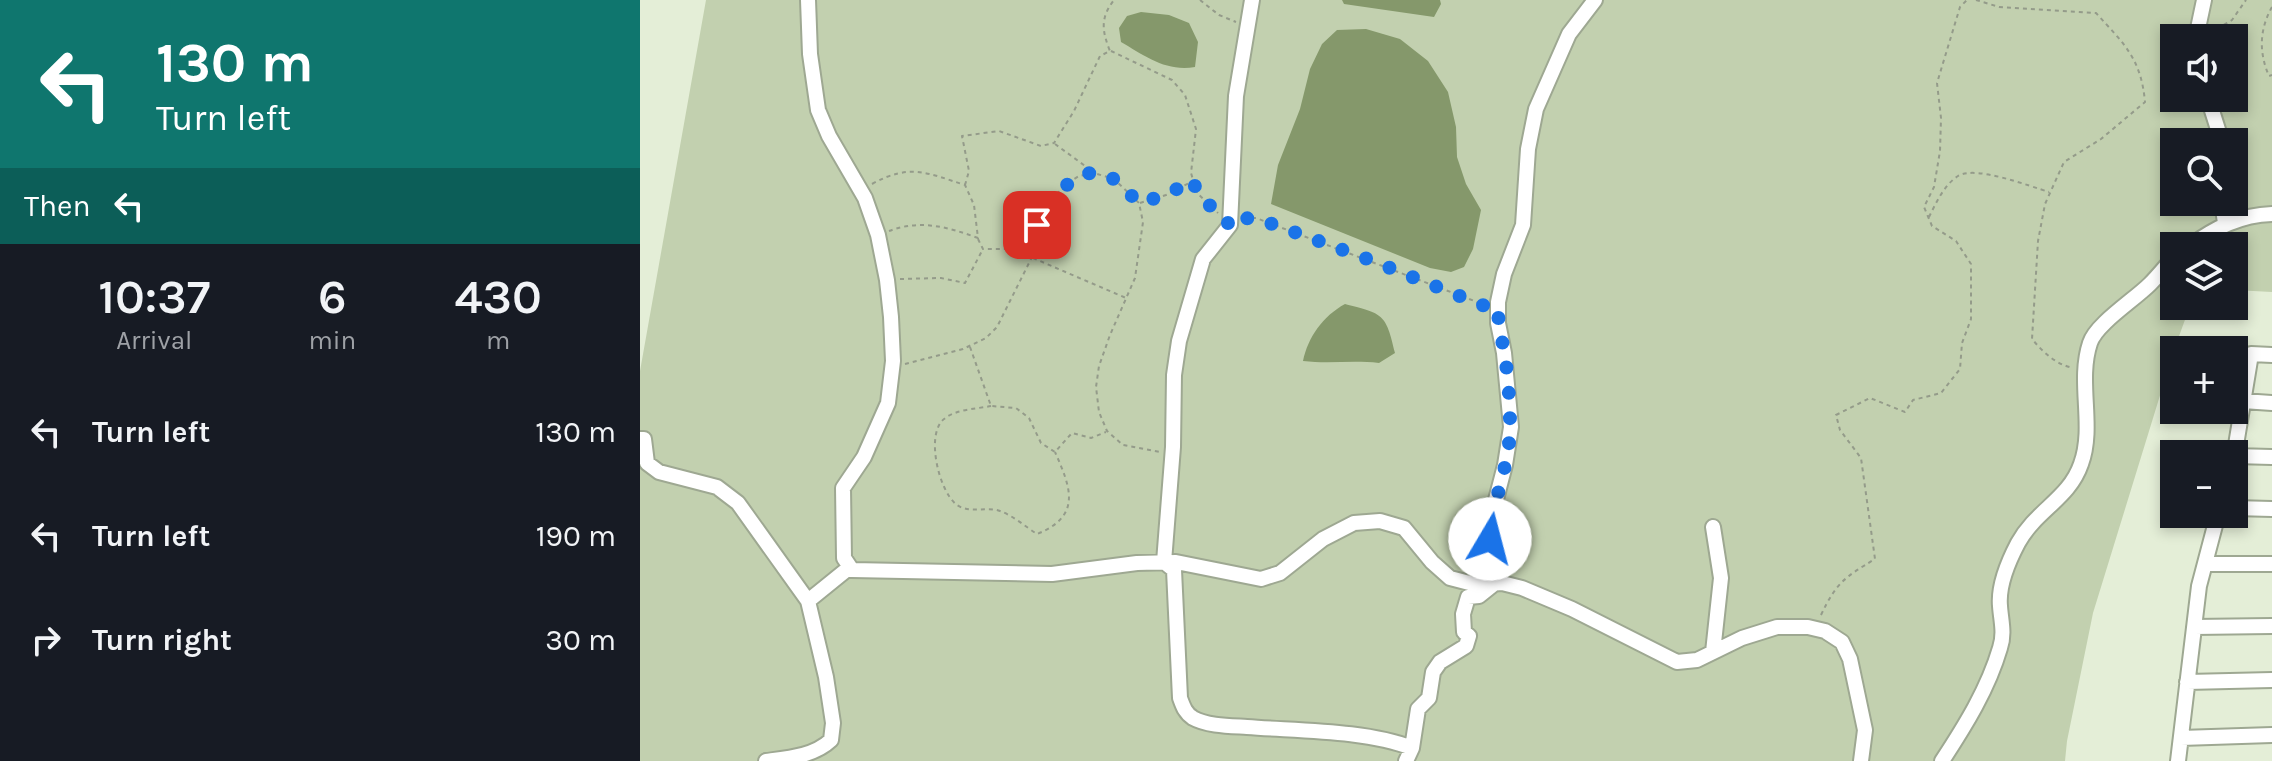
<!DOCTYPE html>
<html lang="en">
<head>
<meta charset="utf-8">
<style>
	:root { --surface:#171b24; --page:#20242c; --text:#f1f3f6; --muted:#9ea1a6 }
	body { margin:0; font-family:Karla,sans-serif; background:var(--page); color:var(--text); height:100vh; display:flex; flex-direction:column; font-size:30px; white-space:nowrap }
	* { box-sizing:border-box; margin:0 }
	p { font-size:26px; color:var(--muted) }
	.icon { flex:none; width:44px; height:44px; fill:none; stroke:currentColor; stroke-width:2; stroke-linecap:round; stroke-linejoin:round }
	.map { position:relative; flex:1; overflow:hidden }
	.panel { display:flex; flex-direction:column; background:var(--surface); width:640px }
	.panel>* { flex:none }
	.hud { background:#0f766e; color:#fff; overflow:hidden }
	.buttons { position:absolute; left:1520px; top:24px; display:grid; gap:16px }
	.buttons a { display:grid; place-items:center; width:88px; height:88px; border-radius:0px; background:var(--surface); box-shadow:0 4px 12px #0003; font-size:40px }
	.pin { position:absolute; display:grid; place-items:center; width:68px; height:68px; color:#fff; margin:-34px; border-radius:16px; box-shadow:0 4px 12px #0006 }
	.me { position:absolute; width:88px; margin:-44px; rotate:8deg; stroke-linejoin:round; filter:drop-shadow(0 0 6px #0008) }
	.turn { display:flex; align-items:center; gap:28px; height:168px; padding:0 24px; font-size:36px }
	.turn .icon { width:104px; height:104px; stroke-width:2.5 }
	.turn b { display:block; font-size:56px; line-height:68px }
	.then { display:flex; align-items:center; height:76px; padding:0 24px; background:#0003; gap:16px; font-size:30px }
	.eta { display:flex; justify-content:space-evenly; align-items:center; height:136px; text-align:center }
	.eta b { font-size:48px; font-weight:600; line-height:56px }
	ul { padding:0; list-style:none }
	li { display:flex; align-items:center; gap:24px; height:104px; padding:0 24px }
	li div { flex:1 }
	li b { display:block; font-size:30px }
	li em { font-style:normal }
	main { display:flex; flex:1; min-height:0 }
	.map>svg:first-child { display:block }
	.green { fill:#c2d0af; fill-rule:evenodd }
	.water { fill:#85986b }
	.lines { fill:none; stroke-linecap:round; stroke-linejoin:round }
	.minor-casing { stroke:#9ea892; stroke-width:18 }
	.path { stroke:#949b8a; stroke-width:2; stroke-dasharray:4 4; stroke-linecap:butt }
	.minor { stroke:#fff; stroke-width:14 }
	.route { stroke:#1a73e8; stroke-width:14; stroke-dasharray:0 25.2 }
</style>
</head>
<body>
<main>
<section class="panel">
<div class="hud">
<div class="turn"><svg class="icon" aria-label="left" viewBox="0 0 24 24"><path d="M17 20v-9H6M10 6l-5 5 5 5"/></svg><div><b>130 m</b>Turn left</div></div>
<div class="then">Then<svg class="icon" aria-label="left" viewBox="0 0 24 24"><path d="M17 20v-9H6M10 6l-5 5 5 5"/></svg></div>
</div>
<div class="eta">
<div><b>10:37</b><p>Arrival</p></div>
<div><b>6</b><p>min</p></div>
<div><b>430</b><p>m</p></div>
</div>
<ul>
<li><svg class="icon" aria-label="left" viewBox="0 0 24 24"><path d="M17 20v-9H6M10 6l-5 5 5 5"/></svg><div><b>Turn left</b></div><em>130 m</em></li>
<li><svg class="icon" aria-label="left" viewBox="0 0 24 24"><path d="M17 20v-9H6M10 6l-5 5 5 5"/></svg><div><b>Turn left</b></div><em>190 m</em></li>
<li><svg class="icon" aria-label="right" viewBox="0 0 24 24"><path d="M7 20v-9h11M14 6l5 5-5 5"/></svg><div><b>Turn right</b></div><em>30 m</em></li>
</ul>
</section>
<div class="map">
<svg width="1632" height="761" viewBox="0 0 1632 761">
	<rect width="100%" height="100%" fill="#e4eed7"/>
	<path class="green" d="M66,0h1566v292l-38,-2v-44h-60v60h16l-16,44 -81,263 -26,128 -2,20h-1425v-390zM1534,38h60v60h-60zM1534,142h60v60h-60z"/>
	<path class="water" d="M702,0h98l1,4 -7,13 -90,-13z
		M501,12l28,3 20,8 9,19 -3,25c-29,5 -50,-11 -74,-25l-2,-14 8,-12z
		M726,29l34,10 28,22 20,31 8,35 1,30 9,27 15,26 -8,39 -9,18 -13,5 -21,-4 -159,-64 7,-39 22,-56 10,-40 12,-25 15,-14z
		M705,304c38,10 41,9 50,49l-16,10c-26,-3 -50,1 -76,-2 5,-24 20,-45 42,-57z"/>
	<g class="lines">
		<defs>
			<path id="minor" d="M168,0l2,54 8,56 11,26 36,62 13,37 9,45 4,37 2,44 -5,42 -24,54 -21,31 1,70 8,12 200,4 85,-11 39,-1 85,17 19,-6 43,-34 31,-16 26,-2 24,7 28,34 18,16 27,7 25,-2 20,5 50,21 105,53 20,-2 45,-22 35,-11h31l17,4 17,11 8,17 15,71 -4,31
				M612,0l-16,96 -6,129 -27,34 -24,82 -5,34 -1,72 -9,115 10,8 6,128c3,8 5,15 13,20 14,8 38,8 54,9 51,4 119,3 165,21
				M1556,38l8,-38
				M1568,98l14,44
				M1582,202l3,21
				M1550,246c25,-18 50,-31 82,-32
				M1603,401l29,2
				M0,439h4l3,24 12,9 58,15 21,16 70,98 18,76 7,46 -2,17c-17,16 -42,18 -65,21
				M1594,456l38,1
				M1594,457l17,-103 21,1
				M1594,508l38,1
				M1073,527l8,51 -8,74
				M1565,564h67
				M168,601l42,-34
				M1554,627l78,-1
				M1547,682l85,-2
				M1541,738l91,-3
				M766,761l6,-13 6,-39 11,-11 4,-26 7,-10 26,-16 3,-10 -5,-4 -1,-18 5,-17 11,-1 15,-12 -4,-45 1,-20 14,-54 6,-38 -7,-74 -6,-30v-21l6,-28 19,-49 5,-76 8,-40 33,-75 26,-34
				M1302,761c23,-35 46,-72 58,-113 5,-15 1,-27 0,-42 -2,-21 8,-44 18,-63 18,-33 51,-44 63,-79 14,-38 -4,-82 9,-121 6,-19 44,-43 60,-59 8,-8 16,-18 24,-27
				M1538,761l21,-175 19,-72"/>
		</defs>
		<use href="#minor" class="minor-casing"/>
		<path class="path" d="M560,0l19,15 17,7
			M1336,0l23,7 97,6c28,31 45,45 49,89l-44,37 -37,23 -19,42 -7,37 -6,98c11,13 23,25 41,29
			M1632,7c-13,23 -13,46 -3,69l3,-1
			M1570,33l22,-13 14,-20
			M471,51l61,29 13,15 11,34 -5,44 6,20 21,20
			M415,144l37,27
			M232,184c38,-21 55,-11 93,1l9,20 4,33c-30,-11 -58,-19 -89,-7
			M325,185l4,-14 -7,-35 37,-5 42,15 13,-3 20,-32 26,-55 10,-5c-8,-20 -10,-33 4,-51
			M500,203l26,-8 27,-14
			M1289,217c7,-14 15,-32 29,-41 17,-11 71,10 91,16
			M604,218h12l229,87
			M338,239l5,10h49
			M393,258l93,40
			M260,279l41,-1 24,5 18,-34
			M330,347l21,59 25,2 13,10 12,25 14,9 17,-19 19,5 15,-6
			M265,364l58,-15 23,-11 11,-11 35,-70 5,-32 26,-39 16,-10 15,-3 20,6 25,24 4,19 -8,56 -25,57 -11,31 -3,21 3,25 8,19 16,14 37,7
			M351,406c-15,3 -35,3 -47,13 -19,15 -5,73 13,86 13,9 29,1 43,6 12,4 26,16 37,23 45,-18 34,-46 18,-82
			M1181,615c15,-32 24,-38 54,-56l-14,-101 -21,-28 -4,-15 34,-17 35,14 8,-12 28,-7 19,-24 2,-26 9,-24v-55l-15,-23 -24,-15 -8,-19 10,-20 6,-36 1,-33 -4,-35 23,-76 7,-7"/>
		<use href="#minor" class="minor"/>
	</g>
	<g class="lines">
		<path class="route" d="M397,225c16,-27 43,-69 78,-45 9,6 16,16 24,23l27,-8 27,-15 4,13 33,32 1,-6 25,-1 114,42 112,45 16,3c0,17 4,31 7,48 3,22 5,46 5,68 1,39 -18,76 -20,115"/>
	</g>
</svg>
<div class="buttons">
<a><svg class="icon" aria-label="sound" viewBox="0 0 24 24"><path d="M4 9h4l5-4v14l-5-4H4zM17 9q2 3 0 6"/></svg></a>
<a><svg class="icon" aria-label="search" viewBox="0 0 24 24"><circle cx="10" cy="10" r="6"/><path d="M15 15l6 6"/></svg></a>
<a><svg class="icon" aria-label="layers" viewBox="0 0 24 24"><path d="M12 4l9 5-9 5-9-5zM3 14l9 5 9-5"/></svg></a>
<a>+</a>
<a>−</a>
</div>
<div class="pin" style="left:397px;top:225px;background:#d93025"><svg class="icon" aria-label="arrive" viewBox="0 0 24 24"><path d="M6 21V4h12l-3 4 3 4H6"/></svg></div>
<svg class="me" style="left:850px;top:539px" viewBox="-20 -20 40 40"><circle r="19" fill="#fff"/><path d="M0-13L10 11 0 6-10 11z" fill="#1a73e8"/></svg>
</div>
</main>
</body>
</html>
